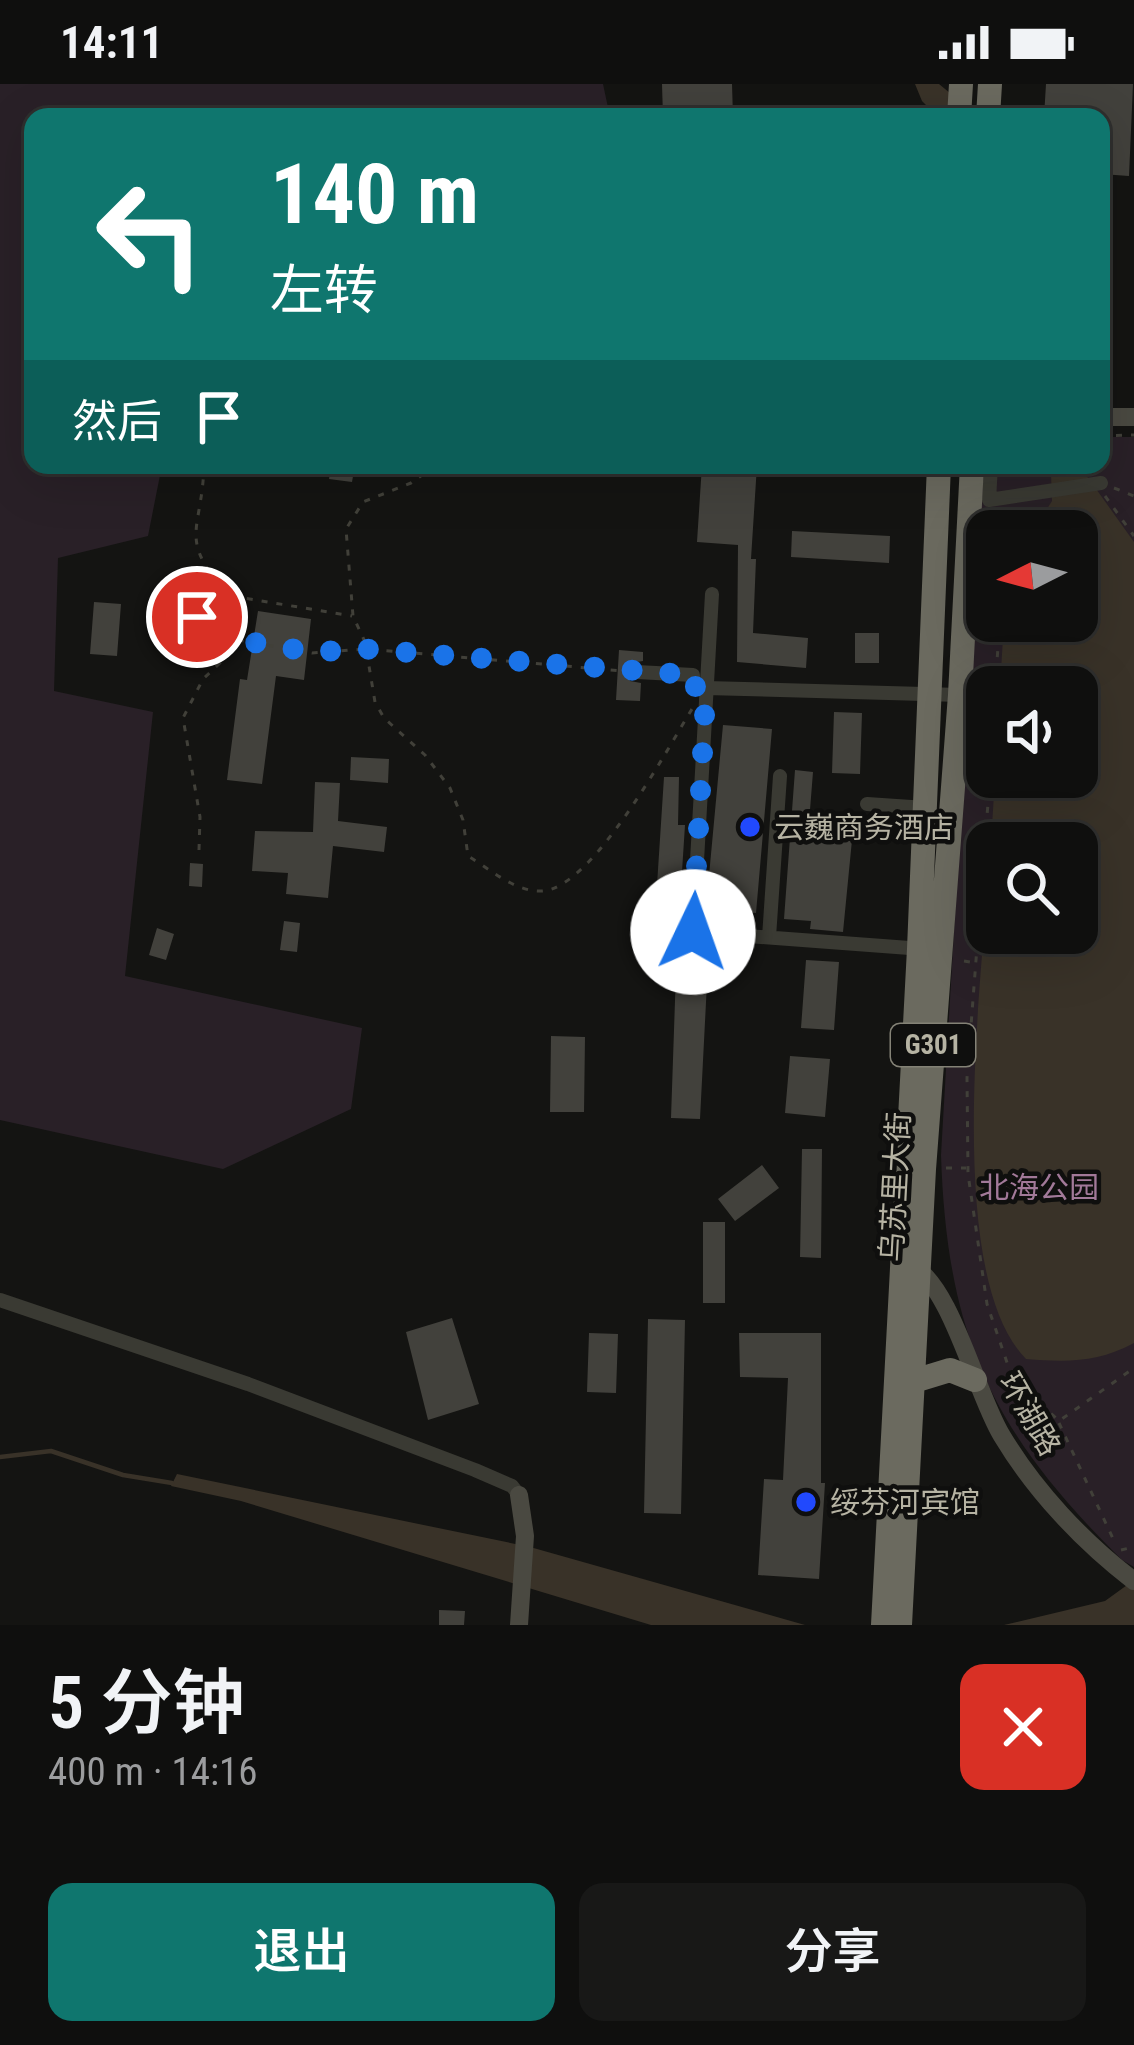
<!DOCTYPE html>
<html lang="zh">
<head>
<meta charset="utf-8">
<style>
	:root { --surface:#0f0f0e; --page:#181817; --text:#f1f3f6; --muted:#9b9c9e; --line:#2f2f2e; --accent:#0f766e }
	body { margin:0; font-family:"Roboto Condensed","Noto Sans SC",sans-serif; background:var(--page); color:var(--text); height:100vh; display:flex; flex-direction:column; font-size:45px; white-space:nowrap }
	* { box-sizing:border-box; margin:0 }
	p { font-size:39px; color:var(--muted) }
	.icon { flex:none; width:66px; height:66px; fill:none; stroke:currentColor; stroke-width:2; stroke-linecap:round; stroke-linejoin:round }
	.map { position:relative; height:1541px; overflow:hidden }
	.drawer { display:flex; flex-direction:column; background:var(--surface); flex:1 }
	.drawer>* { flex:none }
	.top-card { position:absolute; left:24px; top:24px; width:1086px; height:366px; border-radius:24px; box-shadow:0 12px 48px #0002,0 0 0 3px var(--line); background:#0f766e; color:#fff; overflow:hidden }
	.needle { width:78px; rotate:264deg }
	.controls { position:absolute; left:966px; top:426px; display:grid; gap:24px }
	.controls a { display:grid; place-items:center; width:132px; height:132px; border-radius:24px; background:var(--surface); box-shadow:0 12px 48px #0002,0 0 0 3px var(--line); font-size:60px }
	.pin { position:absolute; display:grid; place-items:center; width:102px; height:102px; color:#fff; margin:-51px; border:6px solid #fff; border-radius:50%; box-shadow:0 3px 12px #0007 }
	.me { position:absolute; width:132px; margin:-66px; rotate:3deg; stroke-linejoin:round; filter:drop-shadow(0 0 9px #0008) }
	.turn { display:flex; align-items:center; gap:42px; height:252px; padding:0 48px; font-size:54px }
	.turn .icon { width:156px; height:156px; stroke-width:2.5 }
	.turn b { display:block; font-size:84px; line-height:102px }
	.then { display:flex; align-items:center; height:114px; padding:0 48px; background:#0003; gap:24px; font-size:45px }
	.round { display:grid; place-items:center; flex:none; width:126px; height:126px; border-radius:24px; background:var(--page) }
	.head { display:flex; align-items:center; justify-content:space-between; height:204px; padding:0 48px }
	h1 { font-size:72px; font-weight:600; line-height:90px }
	.button { display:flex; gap:24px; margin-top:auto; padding:24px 48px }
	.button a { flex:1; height:138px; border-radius:24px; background:var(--accent); color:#fff; font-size:48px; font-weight:600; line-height:138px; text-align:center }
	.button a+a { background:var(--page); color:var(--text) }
	.status { display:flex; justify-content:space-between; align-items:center; height:84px; padding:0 60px; background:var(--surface); direction:ltr }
	.status svg { height:33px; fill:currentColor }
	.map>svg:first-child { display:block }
	.green { fill:#292027; fill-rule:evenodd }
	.water { fill:#393228 }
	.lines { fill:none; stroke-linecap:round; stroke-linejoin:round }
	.stream { stroke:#393228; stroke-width:4.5 }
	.building { fill:#42413c }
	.path { stroke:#414039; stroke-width:3; stroke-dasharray:6 9; stroke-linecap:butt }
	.street { stroke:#3a3a33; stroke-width:14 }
	.secondary { stroke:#4a4941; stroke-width:18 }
	.highway { stroke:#6b6a5f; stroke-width:24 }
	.route { stroke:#1a73e8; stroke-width:21; stroke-dasharray:0 37.8 }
	.poi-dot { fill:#2149fd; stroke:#0f0f0e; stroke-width:4.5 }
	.labels { text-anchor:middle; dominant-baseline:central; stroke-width:9; stroke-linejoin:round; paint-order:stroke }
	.shield { fill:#0f0f0e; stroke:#848276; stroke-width:3 }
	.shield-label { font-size:27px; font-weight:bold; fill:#b6b3a3 }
	.poi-label { font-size:30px; fill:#b6b3a3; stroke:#0f0f0e; text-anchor:start }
	.street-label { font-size:30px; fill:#b6b3a3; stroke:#0f0f0e }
	.park-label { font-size:30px; fill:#a27999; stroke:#0f0f0e }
</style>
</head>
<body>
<div class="status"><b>14:11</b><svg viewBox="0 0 49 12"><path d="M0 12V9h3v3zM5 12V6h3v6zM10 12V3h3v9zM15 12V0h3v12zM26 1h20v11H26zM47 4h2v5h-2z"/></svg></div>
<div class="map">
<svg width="1134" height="1541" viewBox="0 0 1134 1541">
	<rect width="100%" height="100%" fill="#141412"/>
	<path class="green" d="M0,0h603l7,33h-577v348h129l-14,71 -90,22 -4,133 99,21 -28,264 237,52 -11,81 -128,60 -223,-49z
		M1101,353h33v1130l-12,-7c-129,-127 -175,-222 -181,-405l40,-690h120zM987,447h90v90h-90zM987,603h90v90h-90zM987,759h90v90h-90z"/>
	<path class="water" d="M915,0h24l40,33h-41l-16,-16z
		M1040,381h39l55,77v801c-37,20 -67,19 -108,16 -79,-80 -47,-356 -39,-465v39h90v-90h-86l4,-66h82v-90h-77l4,-66h73v-90h-44l19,-30 -1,-27z
		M177,1390l353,73 275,78h-154l-410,-124 -70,-15z
		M1134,1496v45h-130l101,-24z"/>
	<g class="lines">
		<path class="stream" d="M0,1373l51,-6 72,24 49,8"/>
	</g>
	<path class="building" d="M662,0h70l1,33h-70z
		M1046,0h87l-4,92 -28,-2v-57h-57z
		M331,381h24l-3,17 -23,-3z
		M702,381h55l-6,94h5l-3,74 55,5 -2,30 -69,-6 1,-117 -41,-3z
		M792,447l98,5 -1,27 -98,-6z
		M94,518l27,2 -4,52 -27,-2z
		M258,527l53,8 -7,61 -28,-4 -14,108 -35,-4 13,-101 7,1z
		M855,549h24v30h-24z
		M619,566l24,2v9l-12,2 -5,7 4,11 11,2 -1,18 -24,-1z
		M834,628l28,1 -2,61 -28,-1z
		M723,641l49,4 -16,184 -50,-5z
		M351,673l38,2 -1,24 -38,-3z
		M795,686l18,2 -5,63 44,5 -9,92 -33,-3 1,-8 -27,-2z
		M664,693h15l-1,48h7l-4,62 -24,-2z
		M315,698l25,1 -2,38 49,6 -3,25 -51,-6 -5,52 -42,-4 2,-21 -36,-2 3,-40 58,1z
		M190,779l13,1 -1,23 -13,-1z
		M284,837l16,2 -3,29 -17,-2z
		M157,844l17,6 -8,26 -17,-5z
		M677,858l32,2 -9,175 -29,-1z
		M806,876l33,2 -5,68 -33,-2z
		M551,952l34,1 -1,75h-34z
		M790,972l40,3 -5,58 -40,-4z
		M802,1065h20l-1,109 -21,-1z
		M762,1081l17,23 -44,33 -17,-22z
		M703,1138h22v81h-22z
		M452,1234l27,86 -51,16 -22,-88z
		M648,1235l37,1 -4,194 -37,-1z
		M589,1249l29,1 -2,59 -29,-1z
		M739,1249h82v150h4l-6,96 -61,-4 6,-96 19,1 5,-102 -48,-1z
		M439,1526l26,1 -1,14h-25z"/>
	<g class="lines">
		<path class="path" d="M1101,352l33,-1
			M436,381l-25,18 -48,19 -17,27 7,87 12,26 10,60 9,16 41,37 25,33 13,32 5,36c22,13 48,37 75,35 50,-4 123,-140 149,-182
			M1114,404l20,8
			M1105,412l29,40
			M1020,447l15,-24
			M232,512l120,20
			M197,549v-16l-37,-3 -3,31 38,4 2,-16 115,20 54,-4 257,22
			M995,603l5,-66
			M990,693l-23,301 1,96 19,130 25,73 47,44 75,-53
			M199,766l1,-33 -17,-99 20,-39 17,-16 10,-66c-54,-60 -28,-63 -26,-132
			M964,877l11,2
			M946,1084h20
			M1005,1315l18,-9
			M1059,1339l57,122
			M1121,1466l13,-3"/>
		<path class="street" d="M991,381l-2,35 112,-17
			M712,510l-19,338 230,17
			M637,588l56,3 -1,11 14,2 254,7
			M867,720l59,4
			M769,853l11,-161
			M0,1216l248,84 227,86 37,16 7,9"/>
		<path class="secondary" d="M1101,333h33
			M911,1181c41,21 65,129 91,171 33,55 81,106 132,145
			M519,1411l6,41 -6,89"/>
		<path class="highway" d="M959,33l2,-33
			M988,33l2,-33
			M914,1297l36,-11 25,10
			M883,1541l36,-676 20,-484
			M900,1541l24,-456 36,-474 12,-230"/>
	</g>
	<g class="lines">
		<path class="route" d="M197,533v16l115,19 54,-3 327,26 -1,11 14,2 -13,244"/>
	</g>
	<g class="poi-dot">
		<circle cx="750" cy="743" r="12"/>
		<circle cx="806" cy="1418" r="12"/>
	</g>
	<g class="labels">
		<rect class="shield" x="891" y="940" width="84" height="42" rx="9"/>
		<g class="shield-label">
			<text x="933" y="961">G301</text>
		</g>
		<g class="poi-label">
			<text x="774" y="743">云巍商务酒店</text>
			<text x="830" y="1418">绥芬河宾馆</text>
		</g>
		<g class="street-label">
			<text transform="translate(895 1103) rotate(-87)">乌苏里大街</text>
			<text transform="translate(1030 1330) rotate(60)">环湖路</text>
		</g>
		<g class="park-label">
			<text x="1039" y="1103">北海公园</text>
		</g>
	</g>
</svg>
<div class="controls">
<a><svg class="needle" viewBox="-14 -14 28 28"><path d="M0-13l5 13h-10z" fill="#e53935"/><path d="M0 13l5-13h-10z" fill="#9b9c9e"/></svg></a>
<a><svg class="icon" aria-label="sound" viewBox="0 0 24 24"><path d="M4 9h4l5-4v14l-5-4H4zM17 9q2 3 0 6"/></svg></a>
<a><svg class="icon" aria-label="search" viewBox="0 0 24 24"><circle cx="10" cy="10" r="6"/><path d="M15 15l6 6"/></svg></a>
</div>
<div class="pin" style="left:197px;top:533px;background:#d93025"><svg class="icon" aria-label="arrive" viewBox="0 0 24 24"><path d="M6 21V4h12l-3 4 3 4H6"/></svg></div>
<svg class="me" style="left:693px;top:848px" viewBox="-20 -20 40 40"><circle r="19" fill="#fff"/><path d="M0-13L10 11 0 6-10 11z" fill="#1a73e8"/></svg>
<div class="top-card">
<div class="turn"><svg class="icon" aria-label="left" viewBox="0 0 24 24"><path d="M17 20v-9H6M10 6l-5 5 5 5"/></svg><div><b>140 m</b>左转</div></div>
<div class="then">然后<svg class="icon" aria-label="arrive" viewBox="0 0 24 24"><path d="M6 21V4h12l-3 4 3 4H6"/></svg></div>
</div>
</div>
<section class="drawer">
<div class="head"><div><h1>5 分钟</h1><p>400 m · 14:16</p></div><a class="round" style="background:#d93025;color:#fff"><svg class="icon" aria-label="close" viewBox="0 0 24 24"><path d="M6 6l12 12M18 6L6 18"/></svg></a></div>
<div class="button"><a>退出</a><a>分享</a></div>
</section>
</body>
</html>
